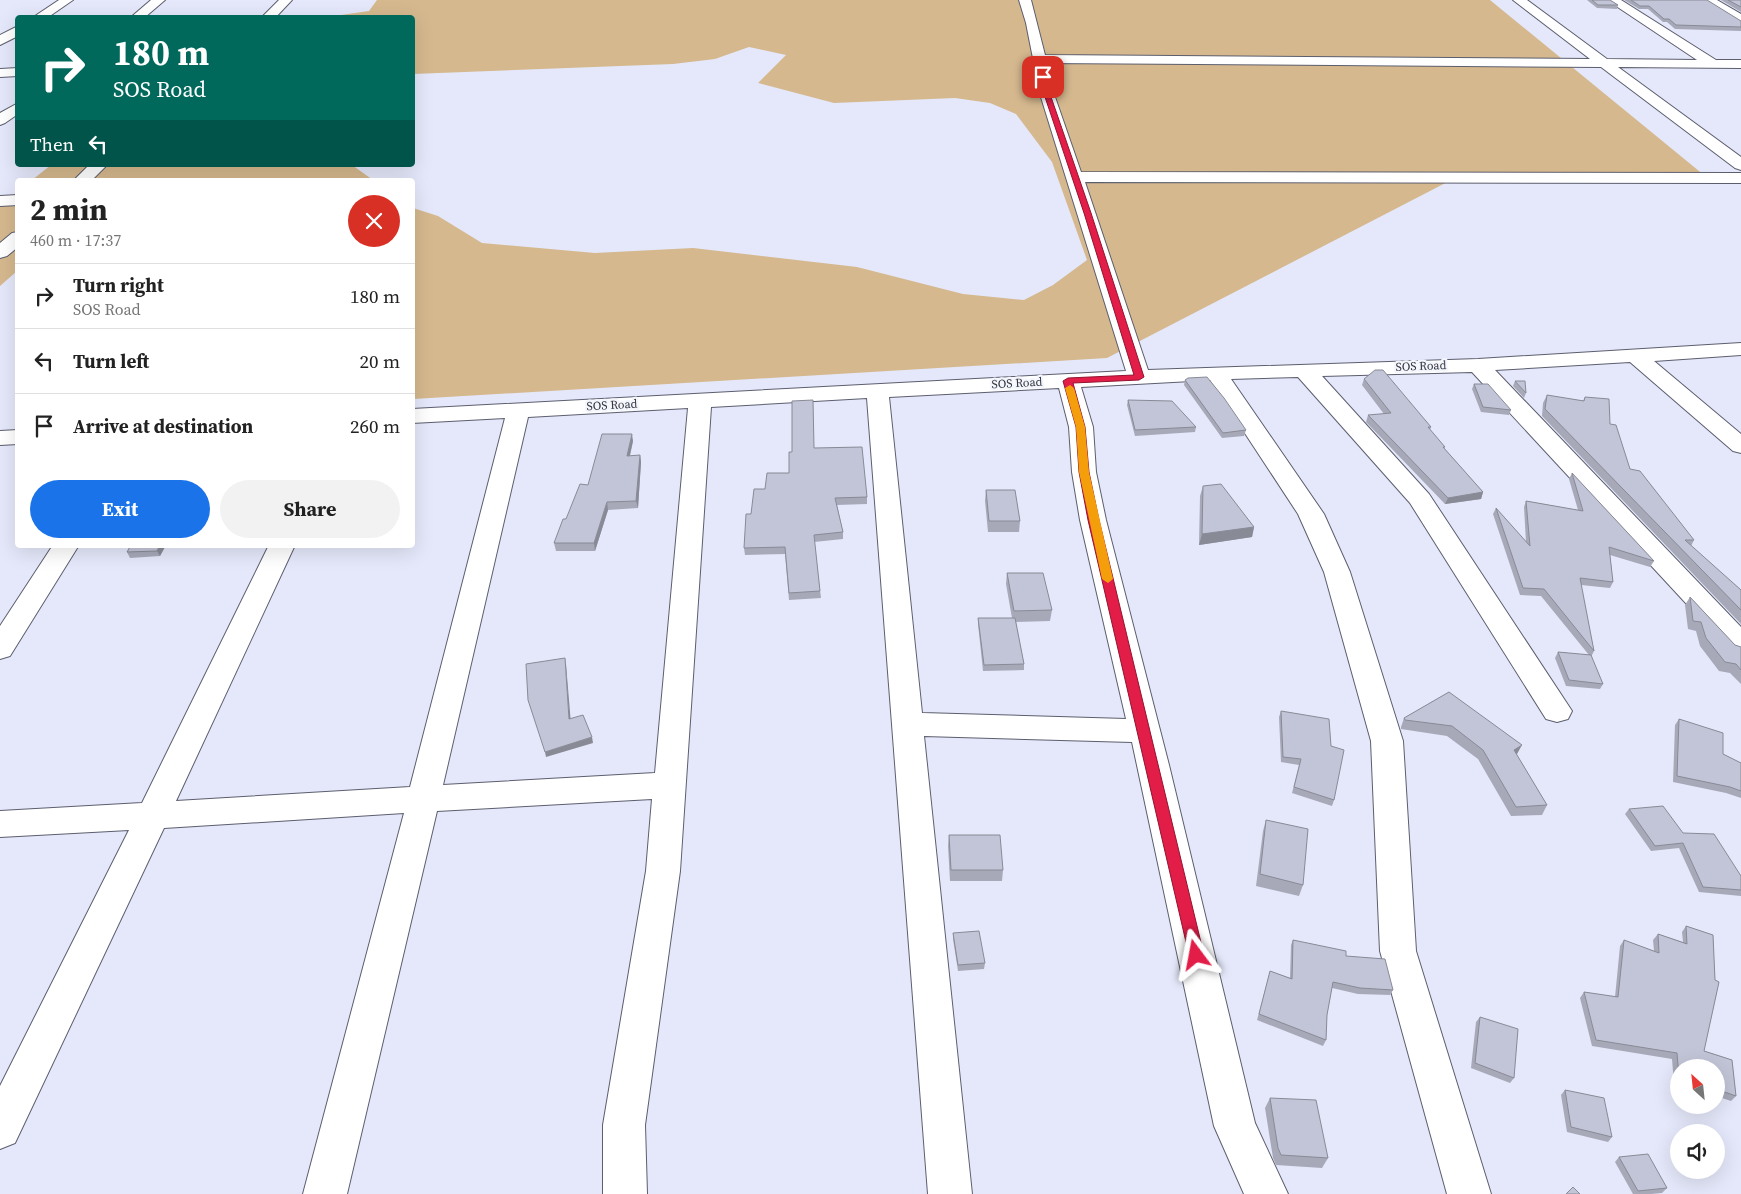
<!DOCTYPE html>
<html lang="en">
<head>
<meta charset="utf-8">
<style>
	:root { --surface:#fff; --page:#f2f2f2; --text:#222; --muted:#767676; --line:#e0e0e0; --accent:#1a73e8 }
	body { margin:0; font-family:"Source Serif 4",serif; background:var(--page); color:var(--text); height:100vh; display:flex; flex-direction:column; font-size:19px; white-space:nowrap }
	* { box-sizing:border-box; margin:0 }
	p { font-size:16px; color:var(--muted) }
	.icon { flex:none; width:28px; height:28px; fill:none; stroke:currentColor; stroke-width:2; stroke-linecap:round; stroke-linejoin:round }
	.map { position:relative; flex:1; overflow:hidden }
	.side { position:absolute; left:15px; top:178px; width:400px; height:370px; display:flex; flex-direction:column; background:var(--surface); border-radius:5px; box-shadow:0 5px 20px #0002 }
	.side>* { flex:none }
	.hud { position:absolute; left:15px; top:15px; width:400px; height:152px; border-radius:5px; box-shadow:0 5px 20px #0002; background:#00695c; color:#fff; overflow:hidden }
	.needle { width:32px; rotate:333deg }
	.buttons { position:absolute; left:1670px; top:1059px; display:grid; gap:10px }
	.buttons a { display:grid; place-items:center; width:55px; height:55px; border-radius:50%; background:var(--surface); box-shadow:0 5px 20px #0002; font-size:25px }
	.pin { position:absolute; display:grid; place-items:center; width:42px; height:42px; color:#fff; margin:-21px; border-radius:10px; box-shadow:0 2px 8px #0006 }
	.me { position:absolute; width:55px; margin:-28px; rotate:347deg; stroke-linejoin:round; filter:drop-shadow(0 0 4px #0008) }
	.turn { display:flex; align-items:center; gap:18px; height:105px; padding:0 15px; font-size:22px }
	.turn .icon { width:65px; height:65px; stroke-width:2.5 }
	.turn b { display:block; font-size:35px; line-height:42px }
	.then { display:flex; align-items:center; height:48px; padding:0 15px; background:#0003; gap:10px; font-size:19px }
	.round { display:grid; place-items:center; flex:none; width:52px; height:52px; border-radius:26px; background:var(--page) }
	.head { display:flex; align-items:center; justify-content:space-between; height:85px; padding:0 15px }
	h1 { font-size:30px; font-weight:700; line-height:38px }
	.primary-button { display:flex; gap:10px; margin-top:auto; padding:10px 15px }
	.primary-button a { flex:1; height:58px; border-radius:30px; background:var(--accent); color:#fff; font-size:20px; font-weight:700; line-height:58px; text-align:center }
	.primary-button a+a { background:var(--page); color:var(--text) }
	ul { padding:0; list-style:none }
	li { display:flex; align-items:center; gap:15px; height:65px; padding:0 15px; border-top:1px solid var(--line) }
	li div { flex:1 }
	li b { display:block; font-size:19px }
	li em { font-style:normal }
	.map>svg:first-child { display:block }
	.green { fill:#d5b88e }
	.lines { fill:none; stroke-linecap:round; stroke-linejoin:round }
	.minor-casing { stroke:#5c5e6e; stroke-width:2 }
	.minor { fill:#fff; fill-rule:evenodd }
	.wall { fill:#a7a9b9 }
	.shaded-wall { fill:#888a96 }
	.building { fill:#c2c5d7; stroke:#888a96 }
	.route { fill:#e11d48; stroke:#92132f }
	.slow { fill:#f59e0b }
	.labels { text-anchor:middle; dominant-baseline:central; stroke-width:4.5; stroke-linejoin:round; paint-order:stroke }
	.far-street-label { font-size:12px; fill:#33343c; stroke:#f4f6fd }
</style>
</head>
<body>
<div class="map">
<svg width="1741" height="1194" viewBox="0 0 1741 1194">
	<rect width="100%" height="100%" fill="#e4e8fa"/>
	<path class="green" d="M377,0h1113l220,180 -251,-4 -352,182 -694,41v-191l25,8 44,27 113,10 98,-5 164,19 106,27 61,6 29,-15 34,-25 -35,-98 -36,-48 -26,-11 -35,-5 -121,5 -76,-20 28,-28 -37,-8 -34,12 -42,5 -260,10 -1,-56h-92l49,-7z
		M51,165h301l21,15h-341z
		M17,192v79l-17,15v-81z"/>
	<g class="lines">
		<defs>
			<path id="minor" d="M59,0h14l-26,18h-15z
				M151,0h14l-21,18h-14z
				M279,0h13l-17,18h-14z
				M1019,0h12l14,55 545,4 -77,-59h14l80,59 90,1 -90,-60h14l95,60h25v8l-123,-1 123,90v13l-6,-2 -134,-101 -554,-4 7,31 27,78 660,1v10l-656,-1 63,188 330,-11 263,-16v12l-87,6 87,73v19l-8,-2 -103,-89 -135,8 246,257v28l-10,-3 -259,-280 -150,4 107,118 143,217 -4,8 -11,3 -11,-3 -136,-216 -112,-126 -67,2 93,135 26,58 53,169 13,210 75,243h-44l-67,-243 -9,-210 -47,-169 -26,-58 -88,-134 -129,7 12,40 3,45 10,48 63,245 86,358 33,71h-44l-30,-68 -82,-384 -208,-6 48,458h-44l-61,-796 -156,9 -31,464 -35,254 2,69h-44v-69l43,-254 6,-72 -215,12 -90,383h-44l101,-381 -240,15 -149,315 -15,6v-63l129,-256 -129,7v-26l142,-8 127,-258h26l-119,256 234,-14 95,-369 -93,5v-14l714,-38 -86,-277 -14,-71zM1059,388l10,39 3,45 8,48 46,199 -204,-6 -33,-316zM688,408l-33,365 -212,12 85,-368z
				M1702,0h15l24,14v9z
				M18,26v10l-18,9v-10z
				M18,68v8l-18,1v-8z
				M18,103v11l-13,9 -5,2v-12z
				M89,165h18l-15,15h-18z
				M18,195v10l-18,1v-10z
				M18,232v15l-11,9 -7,2v-15l12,-10z
				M18,430v14l-18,1v-14z
				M53,545h26l-69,111 -10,3v-33z"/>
		</defs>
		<use href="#minor" class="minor-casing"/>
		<use href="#minor" class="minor"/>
	</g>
	<path class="wall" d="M1587,0h23l8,5 -1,4 -20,-1z
		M1624,0h83l34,21v10l-66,-2 -8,-7h-4l-15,-13h-9z
		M1721,0h20v12z
		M1364,379l67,48 -1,3 15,17 -1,1 39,44 -2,7 -36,5 -79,-82 2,-7 16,-1 -22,-29z
		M1185,380l61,50 -2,6 -22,2 -38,-53z
		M1515,381l11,12 -2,5 -11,-12z
		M1474,384l37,26 -2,5 -28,-3 -9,-23z
		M1547,395l36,6 2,-4 25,27 20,45 64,71 -3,6 50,44v34l-199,-208 1,-13z
		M1128,400l68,27 -1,5 -60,4 -8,-31z
		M633,441l-3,15 10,-1 1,7 -3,46 -30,2 -13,41h-39l-2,-8 34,-58z
		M814,448l53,49v7l-30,1 6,27v7l-29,3 7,56 -32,2 -4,-46 -40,1 -1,-7 7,-34 14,-25 24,-16z
		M1572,473l82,88 -4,6 -40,-12 3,27 -3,6 -29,-3 13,66 -3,6 12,27 -3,5 -34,-3 -11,-28 3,-6 31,3 -48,-59 -21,-1 -27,-81 3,-6 30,34 -2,-35 2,-6 52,9 -9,-31z
		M1203,486l51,41 -2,10 -53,8 1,-49z
		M986,490l34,31 -1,11h-31l-3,-31z
		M131,545h35l-6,11 -30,2 -3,-6z
		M1007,573l45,37 -2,11 -34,1 8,42v6l-41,1 -5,-47v-6h34l-6,-34z
		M1690,597l45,48 6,2v37l-11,-11 -11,-2 -19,-25 -4,-15 -8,-2 -3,-24z
		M1449,692l68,62v1l30,50 -5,10 -31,1 -33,-57 -31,-23 -46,-7v-2l3,-9z
		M1281,711l53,89 -2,6 -40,-13 7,-28 -18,-3 -2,-45z
		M1679,719l44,35 18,9v35l-15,-5 -53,-11 2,-57z
		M1629,809l112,67v20l-42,-4 -20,-44 -28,3 -26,-37z
		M1266,820l37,65 -4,11 -43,-10 7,-55z
		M949,835l54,35 -1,11h-52l-2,-35z
		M1686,926l27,9 2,45 4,2 -15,69 28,9 4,36 -5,5 -15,-5v-28h-37v16l-5,-1 -2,-24 -80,-13 -12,-48 4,-6 31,5 5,-51 4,-6 30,11 -1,-11 5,-6 25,8 -1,-10z
		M953,933l32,30 -1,6 -26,2 -5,-32z
		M1293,940l53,16 47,34 -3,5 -32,-1 -26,-6 -5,27 -1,25 -3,6 -66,-26 13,-49 20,7 1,-33z
		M1480,1017l34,61 -4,5 -39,-15 5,-46z
		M1565,1090l47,47 -4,5 -41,-10 -6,-37z
		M1270,1098l58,60 -6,10 -46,-3 -3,-7 -8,-50z
		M1619,1157l48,31 -5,5 -11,1h-18l-18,-32z"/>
	<path class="shaded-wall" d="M632,434l1,7 -5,22 -1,-7z
		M640,455l1,7 -3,46 -2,-7z
		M1483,492l-2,7 -36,5 3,-6z
		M607,502l1,8 -13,41 -1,-8z
		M1254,527l-2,10 -53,8 3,-11z
		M160,545h6l-6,11 -3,-5z
		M565,658l1,6 5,60 -2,-5z
		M592,737l1,6 -47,14 -1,-5z
		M1522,745l-5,9 -8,5 5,-9z"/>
	<path class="building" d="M1592,0h18l8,5h-20z
		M1631,0h76l34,21v6l-65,-2 -7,-6h-5l-15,-13h-9z
		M1728,0h13v7z
		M1375,370h8l48,57h-3l17,20h-2l40,45 -35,6 -80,-83 23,-2 -27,-34z
		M1207,377l17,21 22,32 -23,3 -38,-53 3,-2z
		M1515,381h10l1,12z
		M1474,384h14l23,26 -28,-3z
		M1547,395l37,6 1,-4 24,2 1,25 6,1 14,44 10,2 54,69h-9l56,50v20l-196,-201z
		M813,400l1,48 48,-1 5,50 -32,1 8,34 -29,3 6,56 -31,2 -4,-46 -41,1 2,-34h5l3,-25h11l2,-16h22v-21h3v-51z
		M1128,400l44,1 24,26 -61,3z
		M602,434h30l-5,22 13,-1 -4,46 -29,1 -13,41h-40l9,-24h3l14,-35 8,1z
		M1572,473l82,88 -45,-14 4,35 -33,-4 14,73 -50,-62 -21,-1 -27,-80 34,38 -4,-45 57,10z
		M1221,484l33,43 -52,7 1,-48z
		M986,490h29l5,31h-31z
		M131,545h29l-3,6 -30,1z
		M1007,573h36l9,37 -38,1z
		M1690,597l45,48 6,2v23l-5,-6 -11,-2 -19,-24 -5,-16 -8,-1z
		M978,618h37l9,46 -40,1z
		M1558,652l33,3 12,29 -34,-4z
		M565,658l4,61 14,-4 9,22 -47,15 -17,-52 -2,-36z
		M1449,692l73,53 -8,5 33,55 -31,2 -33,-57 -31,-24 -47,-6 -1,-2z
		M1281,711l48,8 2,27 13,4 -10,50 -40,-13 7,-28 -18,-2z
		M1679,719l44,14v21l18,9v28l-11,-4 -53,-11z
		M1663,806l20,27 31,1 27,42v14l-38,-3 -20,-44 -28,3 -26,-37z
		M1266,820l42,9 -5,56 -43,-11z
		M949,835h51l3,35h-52z
		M1686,926l27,9 2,45 4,2 -15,69 28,9 4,36 -20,-7v-21h-37v9l-2,-24 -81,-13 -12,-48 34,5 6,-57 35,13 -1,-19 29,10z
		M979,931l6,32 -27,2 -5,-32z
		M1293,940l53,11v5l39,3 8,31 -33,-2 -27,-6 -6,33 -1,25 -67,-26 11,-43 22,8z
		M1480,1017l38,12 -4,49 -39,-15z
		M1565,1090l39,8 8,39 -41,-10z
		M1270,1098l46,2 12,58 -47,-3 -3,-7z
		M1648,1154l19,34 -29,3 -19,-34z
		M1573,1187l7,7h-14z"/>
	<path class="route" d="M1043,75l3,2 4,17 41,119 53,164 -5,3 -66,3 12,44 4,45 10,48 105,435 -2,5 -6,2 -5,-2 -2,-5 -101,-435 -9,-48 -3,-45 -13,-46 5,-3 66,-3 -50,-162 -40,-119 -4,-17z"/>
	<path class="slow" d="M1070,385l4,3 11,39 4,45 24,107 -5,4 -6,-4 -23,-107 -3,-45 -11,-39z"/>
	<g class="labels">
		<g class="far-street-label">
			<text transform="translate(1421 366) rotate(-2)">SOS Road</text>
			<text transform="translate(1017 383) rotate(-3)">SOS Road</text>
			<text transform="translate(612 405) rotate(-3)">SOS Road</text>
		</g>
	</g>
</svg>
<div class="buttons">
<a><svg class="needle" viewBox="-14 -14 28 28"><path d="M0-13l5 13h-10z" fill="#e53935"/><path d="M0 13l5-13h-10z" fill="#767676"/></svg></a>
<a><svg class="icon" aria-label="sound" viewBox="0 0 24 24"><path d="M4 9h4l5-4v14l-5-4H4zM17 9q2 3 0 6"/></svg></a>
</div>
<div class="pin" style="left:1043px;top:77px;background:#d93025"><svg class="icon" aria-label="arrive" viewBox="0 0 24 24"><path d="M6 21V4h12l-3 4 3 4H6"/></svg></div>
<svg class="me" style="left:1196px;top:955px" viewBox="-20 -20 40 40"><path d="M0-17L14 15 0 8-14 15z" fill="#e11d48" stroke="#fff" stroke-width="4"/></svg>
<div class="hud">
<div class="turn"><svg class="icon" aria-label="right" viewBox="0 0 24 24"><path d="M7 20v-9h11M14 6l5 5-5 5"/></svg><div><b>180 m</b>SOS Road</div></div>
<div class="then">Then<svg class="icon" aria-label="left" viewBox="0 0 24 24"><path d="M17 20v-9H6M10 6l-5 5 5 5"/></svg></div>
</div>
<section class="side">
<div class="head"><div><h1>2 min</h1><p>460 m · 17:37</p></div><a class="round" style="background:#d93025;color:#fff"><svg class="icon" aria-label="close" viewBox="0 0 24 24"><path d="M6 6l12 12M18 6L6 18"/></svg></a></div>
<ul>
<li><svg class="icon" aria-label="right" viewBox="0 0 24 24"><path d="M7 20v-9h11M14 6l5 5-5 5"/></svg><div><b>Turn right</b><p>SOS Road</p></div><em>180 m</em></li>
<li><svg class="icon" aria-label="left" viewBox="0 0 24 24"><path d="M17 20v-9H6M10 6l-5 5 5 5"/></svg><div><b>Turn left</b></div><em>20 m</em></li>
<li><svg class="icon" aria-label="arrive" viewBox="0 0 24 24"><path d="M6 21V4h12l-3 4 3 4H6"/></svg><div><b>Arrive at destination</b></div><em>260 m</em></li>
</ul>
<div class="primary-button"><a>Exit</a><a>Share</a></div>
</section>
</div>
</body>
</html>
